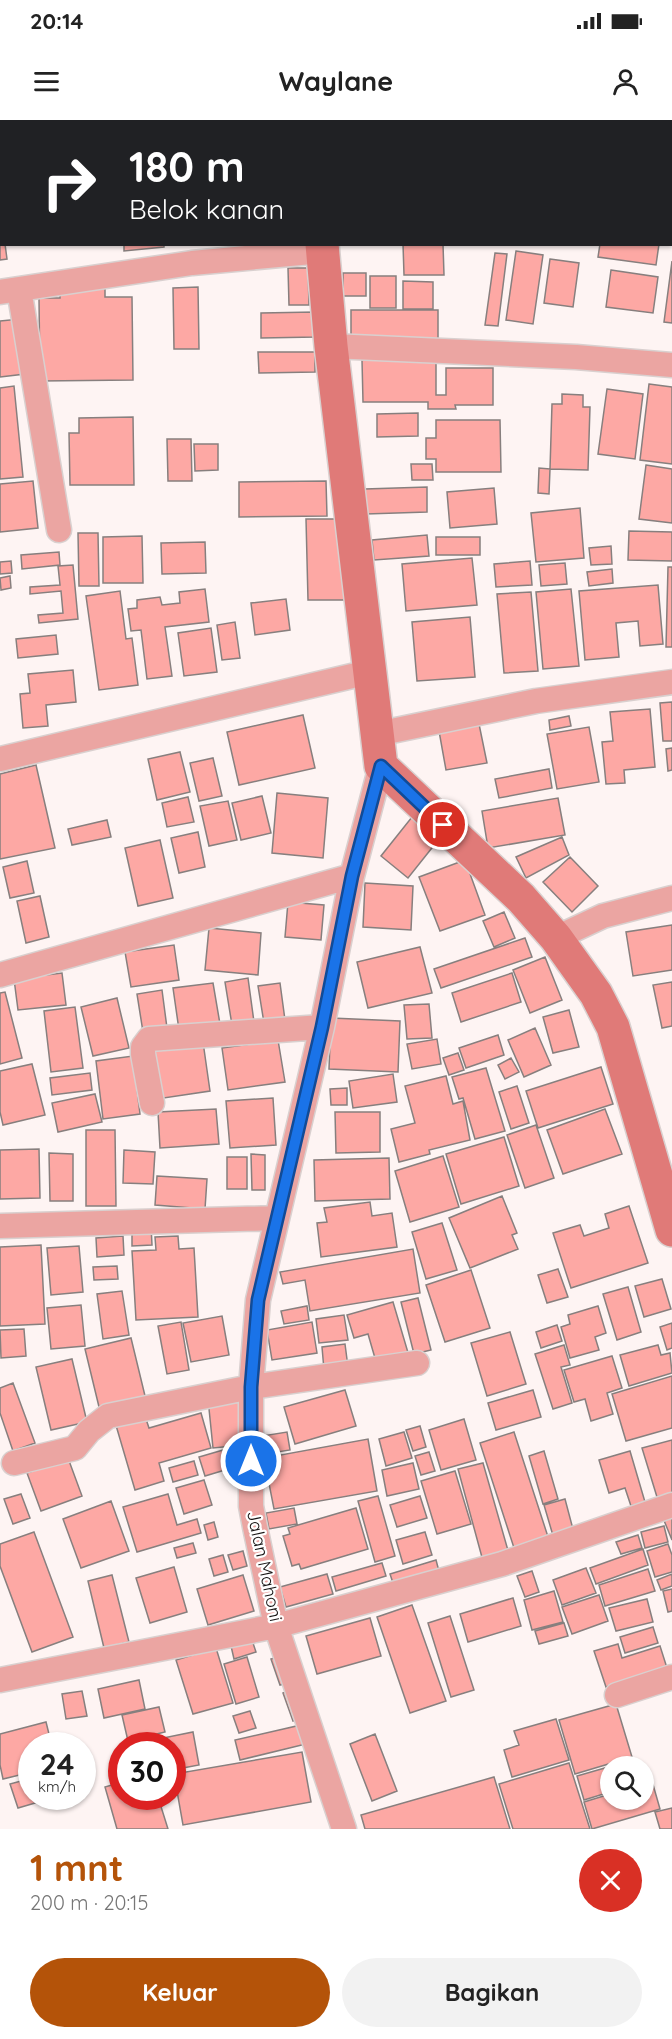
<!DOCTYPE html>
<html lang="id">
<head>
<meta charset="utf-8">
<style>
	:root { --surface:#fff; --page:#f2f2f2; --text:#222; --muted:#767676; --accent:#b45309 }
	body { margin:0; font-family:Quicksand,sans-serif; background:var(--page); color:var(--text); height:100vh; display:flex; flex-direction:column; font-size:22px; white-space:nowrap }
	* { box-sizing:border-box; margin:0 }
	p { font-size:20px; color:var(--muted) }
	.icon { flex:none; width:33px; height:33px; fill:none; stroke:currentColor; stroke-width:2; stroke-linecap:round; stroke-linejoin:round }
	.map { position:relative; height:1709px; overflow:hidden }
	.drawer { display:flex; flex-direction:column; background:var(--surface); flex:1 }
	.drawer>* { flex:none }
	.hud { position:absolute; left:0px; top:0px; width:672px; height:126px; box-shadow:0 2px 4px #0004; background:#202124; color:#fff; overflow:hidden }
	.controls { position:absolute; left:600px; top:1636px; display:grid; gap:12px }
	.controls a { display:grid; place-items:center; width:54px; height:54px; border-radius:50%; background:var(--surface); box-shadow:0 2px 4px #0004; font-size:30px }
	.speed { position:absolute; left:18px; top:1612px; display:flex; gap:12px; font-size:30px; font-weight:700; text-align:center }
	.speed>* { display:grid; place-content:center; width:78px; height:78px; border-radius:50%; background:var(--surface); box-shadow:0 2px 4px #0004; line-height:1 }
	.speed small { font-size:15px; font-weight:400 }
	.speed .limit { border:9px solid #d22; background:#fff; color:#111 }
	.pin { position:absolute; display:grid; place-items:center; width:51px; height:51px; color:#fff; margin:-26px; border:3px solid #fff; border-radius:50%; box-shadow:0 2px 6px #0007 }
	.me { position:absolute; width:66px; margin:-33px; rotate:0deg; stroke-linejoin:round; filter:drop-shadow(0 0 4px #0008) }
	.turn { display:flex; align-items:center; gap:21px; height:126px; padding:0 30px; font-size:27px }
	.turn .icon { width:78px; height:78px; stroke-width:2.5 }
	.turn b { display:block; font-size:42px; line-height:51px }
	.round { display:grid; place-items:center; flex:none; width:63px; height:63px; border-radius:32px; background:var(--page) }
	.head { display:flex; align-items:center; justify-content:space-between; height:102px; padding:0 30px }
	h1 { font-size:36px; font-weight:700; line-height:45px; color:var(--accent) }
	.cta { display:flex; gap:12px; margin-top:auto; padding:12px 30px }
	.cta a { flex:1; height:69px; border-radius:36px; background:var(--accent); color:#fff; font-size:24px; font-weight:700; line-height:69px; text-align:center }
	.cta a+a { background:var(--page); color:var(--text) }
	.status { display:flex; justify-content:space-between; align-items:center; height:42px; padding:0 30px; background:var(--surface); direction:ltr }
	.status svg { height:16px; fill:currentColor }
	header { display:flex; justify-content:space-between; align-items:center; height:78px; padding:0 30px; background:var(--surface); font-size:27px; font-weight:700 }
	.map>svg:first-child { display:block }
	.building { fill:#fda8a4; stroke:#877f7e; stroke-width:1.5 }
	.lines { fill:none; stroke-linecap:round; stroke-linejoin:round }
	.street-casing { stroke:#d9d0cf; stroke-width:27 }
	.secondary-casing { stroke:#d9d0cf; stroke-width:36 }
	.street { stroke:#eba5a2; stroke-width:24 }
	.secondary { stroke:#e07a78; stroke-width:33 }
	.route-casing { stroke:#114b97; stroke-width:15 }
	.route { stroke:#1a73e8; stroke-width:10 }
	.labels { text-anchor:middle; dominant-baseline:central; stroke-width:4.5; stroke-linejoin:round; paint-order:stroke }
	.street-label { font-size:18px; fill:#171414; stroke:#fff }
</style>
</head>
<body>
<div class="status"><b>20:14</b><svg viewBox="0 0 49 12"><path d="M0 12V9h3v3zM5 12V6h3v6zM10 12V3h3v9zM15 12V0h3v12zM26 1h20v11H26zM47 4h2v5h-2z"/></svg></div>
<header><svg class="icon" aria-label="menu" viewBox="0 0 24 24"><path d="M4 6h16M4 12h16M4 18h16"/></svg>Waylane<svg class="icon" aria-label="person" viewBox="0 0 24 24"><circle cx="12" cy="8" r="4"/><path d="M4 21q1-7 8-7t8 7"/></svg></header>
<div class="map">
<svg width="672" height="1709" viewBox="0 0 672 1709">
	<rect width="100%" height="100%" fill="#fef4f3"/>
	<path class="building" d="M33,0h47v2h-47z
		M110,0h40l1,2h-41z
		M154,0h30v2h-30z
		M328,0h37v2h-37z
		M397,0h76v2h-76z
		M670,10h2l-1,55h-1z
		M0,71l2,53h3l2,15 -7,1z
		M124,124h40v3l-40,4z
		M403,124h40l1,31h-40z
		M600,124h59l-3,21 -58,-8z
		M516,131l27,4 -10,69 -27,-4z
		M495,133l12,1 -9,72 -13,-1z
		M550,139l29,4 -6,44 -29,-4z
		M672,141v62l-8,-1z
		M288,148h20l1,37h-20z
		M611,150l47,7 -5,36 -47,-6z
		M343,153h23v23h-23z
		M370,156h26v32h-26z
		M403,161l30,1v27h-30z
		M198,167l1,62h-25l-1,-61z
		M105,168v9h27l1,83 -93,1 -1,-83h21v-9z
		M351,190h87v30h-87z
		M315,192l1,25 -55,1v-25z
		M20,199l5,55 -25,3v-56z
		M258,232h57v20l-56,1z
		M362,240h74v35h10v-27h47v37h-38l1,4h-28v-7h-65z
		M649,264l23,3v77l-32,-4z
		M14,266l9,91 -23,2v-91z
		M607,269l36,5 -8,65 -37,-5z
		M562,274l21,1v12h7l-2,63 -38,-1 -1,25 -11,-1 1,-25 11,1 2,-65h10z
		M418,293v23l-41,1v-23z
		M133,297l1,68h-64l-1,-52h10v-15z
		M436,300h64l1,52h-65v-13h-10v-21h10z
		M167,319h24l1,42h-24z
		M194,324h24v26l-23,1z
		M411,344h21l1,16h-21z
		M646,345l26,4v54l-33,-4z
		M33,361l5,47 -38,4v-48z
		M326,361l1,35 -88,1v-35z
		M427,367v25l-61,2 -1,-25z
		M494,368l3,36 -47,4 -3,-36z
		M580,388l4,50 -48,4 -5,-49z
		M306,399h37l1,81h-36z
		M629,411l43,1v29l-44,-1z
		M78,413h20l1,53h-20z
		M427,415l2,21 -55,4 -2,-20z
		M142,416l1,47h-40v-46z
		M436,417h44v18h-44z
		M205,422l1,31 -44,1 -1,-31z
		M611,426l1,18 -21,1 -2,-17z
		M59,432l1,13 -38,4 -1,-14z
		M472,438l5,47 -71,6 -4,-47z
		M11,441l1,12 -12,1v-12z
		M530,441l2,24 -36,2 -2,-23z
		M565,443l2,21 -26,2 -2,-21z
		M73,445l5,54 -39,4 -1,-8 25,-2 -2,-22 -31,3v-7l30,-2 -2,-19z
		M668,447h4v80h-6z
		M612,449l1,14 -24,3 -2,-14z
		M10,456l1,12 -10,2 -1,-12z
		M658,465l5,59 -23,2 -2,-25 -22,2 3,34 -34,3 -6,-69z
		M205,469l4,33 -44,5 7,49 -25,3 -6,-49 -10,1 -3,-22 9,-1v-8l23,-3 2,8 18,-2 -1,-11z
		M571,469l8,77 -36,3 -7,-77z
		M120,471l6,48 6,-1 6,47 -39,5 -13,-94z
		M531,472l7,79 -34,2 -7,-79z
		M286,479l4,31 -35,5 -4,-32z
		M470,497l5,60 -58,4 -5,-59z
		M235,502l5,36 -18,2 -5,-35z
		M211,508l6,44 -33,4 -6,-43z
		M56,515l2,19 -40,4 -2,-19z
		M73,550l3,32 -30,3 2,21 -25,2 -3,-34 10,-1 -2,-19z
		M672,582v39h-9l-3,-38z
		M650,589l5,58 -31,3 1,13 -19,1 -4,-42 11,-1 -3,-29z
		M303,595l12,53 -76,17 -12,-53z
		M569,596l2,10 -21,4 -1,-10z
		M479,604l8,39 -41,7 -7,-39z
		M589,607l10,55 -42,7 -10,-55z
		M672,628v22l-4,1 -2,-22z
		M180,632l10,40 -33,8 -9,-41z
		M213,638l9,38 -23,5 -9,-38z
		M36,645l19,83 -55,11v-85z
		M549,649l3,19 -53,10 -4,-19z
		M277,673l51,5 -5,60 -51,-5z
		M262,676l9,37 -30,7 -9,-37z
		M188,677l6,25 -27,5 -5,-24z
		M558,678l7,37 -77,13 -6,-37z
		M228,681l9,39 -28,6 -9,-40z
		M412,697l27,22 -31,39 -27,-22z
		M107,700l4,17 -39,8 -4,-16z
		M198,712l7,35 -26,6 -8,-35z
		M562,717l7,18 -43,23 -10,-21z
		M160,720l13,58 -35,8 -13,-58z
		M570,737l28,29 -26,26 -29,-30z
		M465,740l20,55 -45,16 -21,-54z
		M27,741l7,32 -24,5 -7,-31z
		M365,763l48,3 -2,44 -48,-3z
		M40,776l9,41 -23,6 -9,-42z
		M288,782l36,3 -3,35 -36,-3z
		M504,792l11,26 -21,9 -11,-26z
		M672,805v45l-39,6 -7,-44z
		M209,808l52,5 -3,42 -53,-5z
		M525,818l7,19 -91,31 -7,-19z
		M174,825l5,35 -48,7 -6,-35z
		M420,827l12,46 -64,15 -11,-46z
		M545,837l17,43 -32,13 -17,-43z
		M62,853l4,32 -48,5 -4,-31z
		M512,853l9,29 -60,20 -9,-29z
		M248,858l6,44 -22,3 -7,-43z
		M672,862v44l-10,2 -9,-43z
		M213,863l7,41 -41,6 -6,-42z
		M280,863l5,37 -21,3 -6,-37z
		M162,870l5,38 -24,4 -6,-38z
		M5,872l17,66 -22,6v-71z
		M117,878l12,50 -36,8 -12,-49z
		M429,884l3,34 -25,1 -3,-34z
		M75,887l8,61 -32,4 -7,-61z
		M569,890l10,37 -26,6 -10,-36z
		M331,898l69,3 -2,51 -69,-3z
		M535,908l16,37 -27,12 -16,-37z
		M498,915l6,20 -38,13 -7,-20z
		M437,919l4,25 -29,5 -5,-25z
		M278,920l7,42 -57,8 -6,-42z
		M203,922l7,49 -53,8 -7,-49z
		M458,933l6,17 -15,5 -6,-17z
		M133,936l7,58 -37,5 -7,-58z
		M511,938l8,14 -14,7 -7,-14z
		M32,944l13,51 -42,10 -3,-13v-41z
		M601,947l12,37 -75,24 -12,-37z
		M486,948l19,63 -30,8 -12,-41 -4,1 -7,-22z
		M90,953l2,17 -40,5 -2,-17z
		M393,954l4,28 -44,6 -4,-27z
		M446,956l7,28 10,-3 7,39 -41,10 1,4 -31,8 -8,-33 24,-6 -10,-37z
		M517,966l12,37 -18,6 -12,-37z
		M347,968v17h-16l-1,-16z
		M95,974l7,28 -44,10 -6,-29z
		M273,978l3,47 -46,3 -4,-47z
		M216,989l3,35 -59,4 -2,-36z
		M605,989l17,45 -59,20 -16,-44z
		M335,992h45v40l-44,1z
		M536,1005l18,53 -29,10 -18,-53z
		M86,1010h29l1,76h-30z
		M504,1017l15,49 -58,18 -15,-50z
		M39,1029l1,49 -40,1v-49z
		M124,1030l31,2 -2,32 -30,-1z
		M49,1033l24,1v47h-23z
		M251,1034l14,1v35h-13z
		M443,1036l16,51 -49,15 -15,-51z
		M227,1037h20v32h-20z
		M389,1038l1,41 -75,2 -1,-41z
		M157,1056l50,3 -2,30 -50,-4z
		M502,1076l15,37 -5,2 6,14 -48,19 -21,-50z
		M370,1082l2,14 20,-3 5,34 -76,10 -4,-34 10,-1 -3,-14z
		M629,1086l19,57 -77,25 -18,-55 27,-8 4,11 25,-8 -4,-14z
		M442,1103l15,47 -31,9 -14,-47z
		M151,1105l1,20 -20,1v-20z
		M123,1116l1,19 -27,2 -1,-19z
		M178,1116l1,13 15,-1 4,69 -62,3 -4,-69 24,-1 -1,-13z
		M41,1125l4,79 -45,2v-79z
		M79,1126l4,46 -32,3 -4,-47z
		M413,1129l7,44 -110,18 -5,-31 -22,4 -3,-12z
		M117,1146l1,13 -24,1 -1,-13z
		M558,1149l10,28 -21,6 -9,-28z
		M471,1150l19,58 -45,14 -19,-57z
		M662,1159l9,30 -27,8 -9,-31z
		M628,1167l13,45 -24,8 -14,-46z
		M122,1171l7,44 -26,4 -6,-45z
		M418,1178l13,52 -17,4 -13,-52z
		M393,1182l16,54 -32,9 -9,-31 -14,4 -7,-23z
		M81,1185l4,41 -34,3 -4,-41z
		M307,1186l2,14 -25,4 -3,-13z
		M598,1186l8,27 -11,4 4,13 -29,8 -9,-31 9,-3 -2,-9z
		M344,1195l4,25 -29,3 -3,-24z
		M222,1196l7,39 -38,7 -8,-39z
		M181,1202l8,48 -22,4 -9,-48z
		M312,1202l5,31 -45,7 -5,-30z
		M672,1203v25l-5,2 -7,-23z
		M557,1205l5,16 -21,7 -5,-16z
		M24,1209l2,27 -25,2 -1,-28z
		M510,1212l16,52 -39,12 -16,-53z
		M131,1218l15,62 -46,11 -15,-62z
		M345,1224l3,23 -24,3 -2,-23z
		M564,1225l6,20 -9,2 11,36 -19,6 -18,-55z
		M658,1225l3,10 9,-2 2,20 -43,13 -9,-31z
		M612,1236l10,32 -15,5 6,21 -22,7 -6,-22 -11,3 -10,-32z
		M72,1239l15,63 -36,8 -15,-63z
		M672,1256v52l-46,13 -14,-47z
		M13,1263l22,60 -22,8 -13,-38v-25z
		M345,1270l11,36 -61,18 -11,-37z
		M533,1270l8,27 -45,13 -8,-27z
		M238,1276l5,49 -30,3 -5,-49z
		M144,1293l5,15 52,-15 10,35 -52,15 5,18 -29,9 -20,-68z
		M464,1299l12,41 -35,10 -12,-40z
		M420,1306l6,21 -13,4 -7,-21z
		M287,1312l3,18 -25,4 -3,-18z
		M404,1312l8,26 -26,8 -7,-27z
		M514,1312l36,111 -34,11 -36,-111z
		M368,1319l9,52 -103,18 -10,-51z
		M672,1320v53l-15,4 -15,-49z
		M230,1328l5,19 -30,9 -6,-19z
		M544,1331l14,48 -15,5 -14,-48z
		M630,1331l15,51 -14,4 -6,-18 -16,5 -10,-33z
		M429,1332l6,19 -14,4 -6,-19z
		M68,1338l14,38 -41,15 -14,-38z
		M194,1341l4,14 -25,7 -4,-14z
		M413,1343l6,26 -32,7 -5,-26z
		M483,1343l26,91 -26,7 -25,-92z
		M455,1351l16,53 -34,10 -16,-53z
		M204,1360l8,25 -28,9 -8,-26z
		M21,1374l9,24 -17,6 -9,-25z
		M168,1374l9,31 20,-6 4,14 -64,19 -14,-45z
		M378,1376l17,60 -20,6 -17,-61z
		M420,1376l7,22 -30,9 -7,-22z
		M565,1379l9,34 -20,6 -10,-34z
		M111,1381l18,50 -48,17 -18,-49z
		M294,1388l3,16 -28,5 -3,-16z
		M356,1388l12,41 -67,20 -2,-5 -7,2 -9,-30 7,-2 -2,-6z
		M672,1394v26l-9,-22z
		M214,1402l4,15 -10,3 -4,-15z
		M664,1406l4,16 -23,6 -4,-16z
		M34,1412l39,105 -41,15 -32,-86v-22z
		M425,1412l7,23 -29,9 -7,-24z
		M638,1415l4,13 -21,6 -5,-12z
		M193,1423l3,10 -19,5 -3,-10z
		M668,1424l4,11v17l-17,5 -8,-26z
		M643,1429l5,16 -52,19 -6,-16z
		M243,1431l4,15 -14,4 -5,-15z
		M223,1435l5,17 -14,4 -5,-17z
		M436,1440l4,15 -45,14 -5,-15z
		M382,1443l4,13 -50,15 -4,-14z
		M174,1447l13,45 -37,11 -14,-45z
		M586,1448l10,25 -34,12 -9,-25z
		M648,1449l7,22 -50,15 -6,-21z
		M532,1451l7,21 -14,5 -8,-21z
		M327,1454l6,20 -47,13 -6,-20z
		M672,1454v12l-11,4 -4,-10z
		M112,1455l17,67 -25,6 -16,-67z
		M243,1455l11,36 -46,14 -11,-36z
		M672,1469v22l-4,1 -5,-21z
		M554,1471l9,31 -31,8 -8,-30z
		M599,1475l9,26 -36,13 -10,-27z
		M513,1478l8,28 -53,16 -8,-28z
		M647,1479l6,23 -37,9 -7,-23z
		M412,1485l34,96 -36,12 -33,-96z
		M450,1496l24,74 -23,7 -23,-74z
		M370,1498l11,38 -64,18 -11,-38z
		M564,1503l4,13 -29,8 -4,-13z
		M653,1507l5,16 -33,10 -5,-16z
		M252,1520l4,12 -22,7 -3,-13z
		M618,1524l4,14 38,-12 7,22 -61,19 -12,-36z
		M216,1528l17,55 -40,11 -17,-54z
		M283,1536l9,26 -12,3 -9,-26z
		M247,1537l12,40 -23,7 -12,-40z
		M139,1560l6,29 -41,9 -6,-29z
		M295,1569l10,28 -12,4 -10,-28z
		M82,1571l5,25 -21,3 -4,-25z
		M616,1584l16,53 -57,17 -16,-54z
		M159,1587l6,25 -37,9 -6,-26z
		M250,1591l6,17 -17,5 -6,-17z
		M556,1599l13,41 -57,17 -8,-27 15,-5 -5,-14z
		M46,1602l6,24h-20v26l-29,7 -3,-14v-31z
		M301,1605l5,19 -66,16 -5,-20z
		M193,1612l6,33 -27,5v-24h-8l-1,-8z
		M375,1614l22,57 -25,10 -22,-57z
		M302,1632l9,50 -128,23 -9,-51z
		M629,1641l2,6h-21v25l-26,8 -7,-24z
		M569,1643l21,66h-77l-14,-45z
		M494,1657l16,52h-145l-4,-14z
		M32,1658v19h9l1,4 -24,7 -8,-24z
		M652,1661l8,28 -68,20 -8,-27 26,-8v6h34v-16z
		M122,1662v15h36l10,32h-51l-12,-42z
		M43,1677h29l-27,6z
		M672,1688v21h-12l-5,-17z"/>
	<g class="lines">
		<defs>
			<path id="street" d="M670,0h2
				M19,169l40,241
				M0,172l192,-29 131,-12
				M331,226l245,11 96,8
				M377,614l159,-33 136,-19
				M0,639l369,-87
				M556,818l47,-22 69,-18
				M0,855l352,-99
				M152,983l-9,-49v-7l6,-8 173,-12
				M0,1106l277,-8
				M14,1343l61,-15 14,-17 19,-15 143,-29 166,-24
				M0,1560l276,-54 226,-62 170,-59
				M617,1575l55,-18
				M344,1709l-68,-203 -21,-99 -4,-21v-119l7,-87 64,-273 30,-151 29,-110"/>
			<path id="secondary" d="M310,0v2
				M322,124l9,102 50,420 140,132 35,40 40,56 17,33 59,203"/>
		</defs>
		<use href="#street" class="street-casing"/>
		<use href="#secondary" class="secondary-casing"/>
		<use href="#street" class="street"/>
		<use href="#secondary" class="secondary"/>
	</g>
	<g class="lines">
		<defs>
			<path id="route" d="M251,1341v-74l7,-87 64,-273 30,-151 29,-110 62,59"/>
		</defs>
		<use href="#route" class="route-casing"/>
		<use href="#route" class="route"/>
	</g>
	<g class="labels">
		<g class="street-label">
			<text transform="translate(265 1446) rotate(78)">Jalan Mahoni</text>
		</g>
	</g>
</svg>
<div class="controls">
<a><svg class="icon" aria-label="search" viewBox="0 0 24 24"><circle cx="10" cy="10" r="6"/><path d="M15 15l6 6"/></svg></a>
</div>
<div class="speed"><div>24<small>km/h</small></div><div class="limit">30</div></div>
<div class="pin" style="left:443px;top:705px;background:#d93025"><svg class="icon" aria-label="arrive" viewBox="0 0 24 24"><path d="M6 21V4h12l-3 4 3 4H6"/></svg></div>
<svg class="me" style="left:251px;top:1341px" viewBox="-20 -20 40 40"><circle r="17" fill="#1a73e8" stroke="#fff" stroke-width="3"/><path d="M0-11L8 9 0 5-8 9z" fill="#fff"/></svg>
<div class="hud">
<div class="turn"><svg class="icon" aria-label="right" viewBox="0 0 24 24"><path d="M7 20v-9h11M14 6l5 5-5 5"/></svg><div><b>180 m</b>Belok kanan</div></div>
</div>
</div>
<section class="drawer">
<div class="head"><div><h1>1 mnt</h1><p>200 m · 20:15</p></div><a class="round" style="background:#d93025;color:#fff"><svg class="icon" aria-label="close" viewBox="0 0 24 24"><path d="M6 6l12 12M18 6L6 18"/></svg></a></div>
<div class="cta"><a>Keluar</a><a>Bagikan</a></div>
</section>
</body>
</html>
